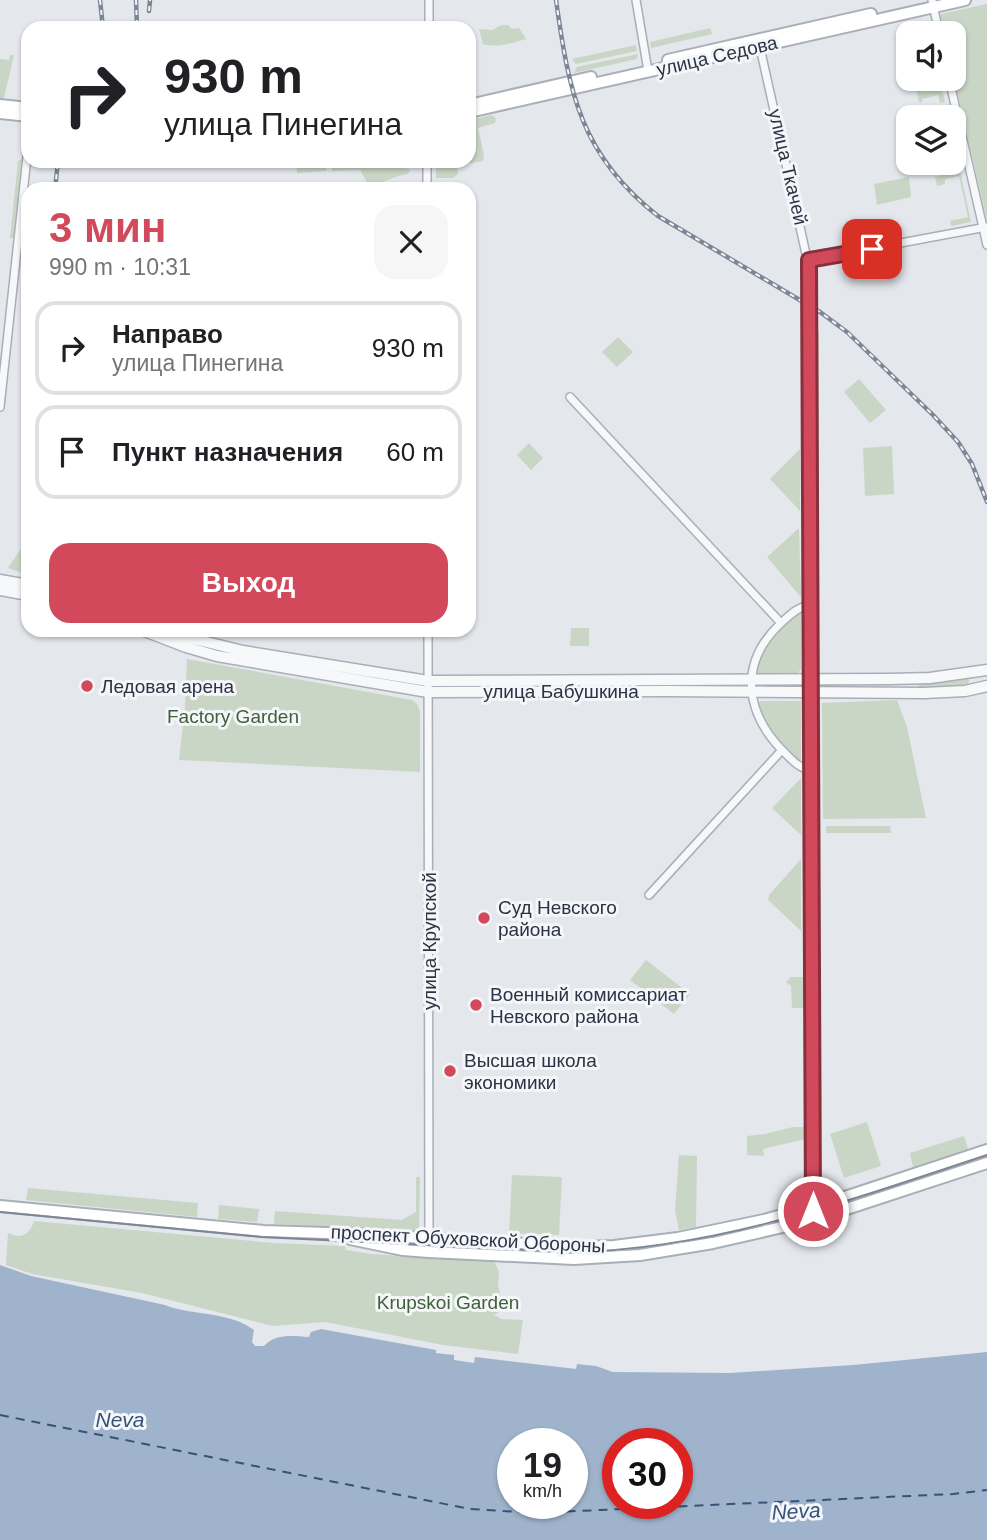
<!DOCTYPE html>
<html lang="ru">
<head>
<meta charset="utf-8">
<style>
	:root { --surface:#fff; --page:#f6f6f6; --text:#202124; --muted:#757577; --line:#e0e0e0; --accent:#d1495b }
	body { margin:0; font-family:Helvetica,sans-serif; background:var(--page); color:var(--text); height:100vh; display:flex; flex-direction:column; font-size:26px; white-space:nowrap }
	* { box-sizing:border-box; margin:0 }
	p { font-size:23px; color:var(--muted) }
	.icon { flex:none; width:38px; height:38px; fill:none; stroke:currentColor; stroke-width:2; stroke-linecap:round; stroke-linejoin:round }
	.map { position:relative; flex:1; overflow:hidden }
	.panel { position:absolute; left:21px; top:182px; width:455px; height:455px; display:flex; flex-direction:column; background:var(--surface); border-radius:21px; box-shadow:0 2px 5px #0004 }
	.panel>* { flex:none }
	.guide { position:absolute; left:21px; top:21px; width:455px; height:147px; border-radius:21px; box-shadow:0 2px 5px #0004; background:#fff; color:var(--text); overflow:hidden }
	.tools { position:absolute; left:896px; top:21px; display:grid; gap:14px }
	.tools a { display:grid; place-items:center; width:70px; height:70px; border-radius:14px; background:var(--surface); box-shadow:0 2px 5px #0004; font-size:35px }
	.speed { position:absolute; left:497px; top:1428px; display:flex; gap:14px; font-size:35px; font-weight:700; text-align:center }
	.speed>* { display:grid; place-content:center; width:91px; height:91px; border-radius:50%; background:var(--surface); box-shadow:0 2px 5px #0004; line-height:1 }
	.speed small { font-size:18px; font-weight:400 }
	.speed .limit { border:10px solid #d22; background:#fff; color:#111 }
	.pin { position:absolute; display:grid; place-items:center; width:60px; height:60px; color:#fff; margin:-30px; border-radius:14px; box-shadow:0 4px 10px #0006 }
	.me { position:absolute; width:77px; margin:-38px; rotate:0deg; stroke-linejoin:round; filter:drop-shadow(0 0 5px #0008) }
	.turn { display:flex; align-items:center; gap:24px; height:147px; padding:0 28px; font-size:32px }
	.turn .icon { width:91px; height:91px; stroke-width:2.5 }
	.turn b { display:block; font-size:49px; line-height:60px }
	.round { display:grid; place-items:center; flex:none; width:74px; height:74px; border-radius:21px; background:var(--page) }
	.head { display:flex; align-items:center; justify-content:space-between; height:119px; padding:0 28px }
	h1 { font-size:42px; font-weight:600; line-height:52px; color:var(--accent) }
	.cta { display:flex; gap:14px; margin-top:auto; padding:14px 28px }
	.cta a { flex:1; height:80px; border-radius:21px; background:var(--accent); color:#fff; font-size:28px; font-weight:600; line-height:80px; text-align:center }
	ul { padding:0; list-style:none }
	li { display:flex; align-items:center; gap:21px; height:94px; margin:0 14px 10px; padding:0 14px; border:4px solid var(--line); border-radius:21px }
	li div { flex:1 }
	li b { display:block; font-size:26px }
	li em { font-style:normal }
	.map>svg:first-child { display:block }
	.green { fill:#c9d6c5 }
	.water { fill:#9fb4cc; fill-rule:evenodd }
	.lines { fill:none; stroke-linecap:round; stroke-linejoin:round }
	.ferry { stroke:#34527a; stroke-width:2; stroke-dasharray:9 7; stroke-linecap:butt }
	.minor-casing { stroke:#a9aeb7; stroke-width:10 }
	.tertiary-casing { stroke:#a9aeb7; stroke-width:13 }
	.secondary-casing { stroke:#a9aeb7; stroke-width:14 }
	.minor { stroke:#f7f8fa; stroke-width:7 }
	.tertiary { stroke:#f7f8fa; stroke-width:10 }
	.secondary { stroke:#fff; stroke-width:10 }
	.tram { stroke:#7d8696; stroke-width:2 }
	.rail-casing { stroke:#7d8696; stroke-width:4.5 }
	.rail { stroke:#f4f6f9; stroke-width:2; stroke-dasharray:5; stroke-linecap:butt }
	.route-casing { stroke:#882f3b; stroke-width:18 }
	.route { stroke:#d1495b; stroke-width:12 }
	.poi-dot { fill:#d1495b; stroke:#f4f6f9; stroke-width:2.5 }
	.labels { text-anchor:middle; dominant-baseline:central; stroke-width:6; stroke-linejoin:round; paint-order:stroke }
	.street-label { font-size:19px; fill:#2b3445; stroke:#f4f6f9 }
	.poi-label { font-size:19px; fill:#2b3445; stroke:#f4f6f9; text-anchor:start }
	.park-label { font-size:19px; fill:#3f6138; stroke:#f4f6f9 }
	.water-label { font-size:21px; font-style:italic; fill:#34527a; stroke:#f4f6f9 }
</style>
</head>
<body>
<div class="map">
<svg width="987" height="1540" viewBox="0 0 987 1540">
	<rect width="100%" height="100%" fill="#e4e7ec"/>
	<path class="green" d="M987,4v216l-33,-141v-46h-10l-4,-16 1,-3z
		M501,25h7l4,4 7,-1 7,11c-13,4 -30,9 -43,5l-4,-15 14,1z
		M710,28l2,6 -61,14 -1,-6z
		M636,45l1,6 -61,13 -4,-5z
		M638,54l-1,5 -63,14 3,-6z
		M10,55h4l-10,43h-4v-39l9,1z
		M941,84l4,18 -5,1 -2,-8 -16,4v3h-3l-3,-13z
		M492,115l4,4 -1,4 -17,5 6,27 -1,6 -18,3 -1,-3h5v-41z
		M22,159l-8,79h-4l8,-77z
		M296,161h30v10l-29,2z
		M332,161l78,8 -2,5c-15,2 -27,11 -40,10l-8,-14 -28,1z
		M436,161h20l2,13 -5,4h-17z
		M960,171l11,51 -20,4 -1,-5 18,-4 -9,-41 -14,3v5l-8,2 -2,-9z
		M909,177l2,20 -34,8 -3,-21z
		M819,331v279h-1l-2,-278z
		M618,337l15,15 -16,15 -15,-15z
		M859,379l27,31 -16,13 -26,-31z
		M529,443l14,15 -12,12 -14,-15z
		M892,446l2,48 -29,2 -2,-48z
		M800,449v62l-30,-32z
		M799,528l2,68h-1l-33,-39z
		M28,538v37l-20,-7z
		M797,612h4v57l-3,4h-42c6,-27 22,-42 41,-61z
		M571,628h18v18h-19z
		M187,659l225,41 5,4 3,7v61l-241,-12 6,-53z
		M967,678l2,1 -1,7 -50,1 2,-4z
		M897,700l10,27 19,91 -103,1 -1,-116z
		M762,701h39v61c-20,-15 -39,-35 -44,-60z
		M801,778v57l-29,-27z
		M826,826h64l1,7h-65z
		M801,859v72l-33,-31 1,-5z
		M646,960l44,34 -16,20 -44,-34z
		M791,977h14v31h-13l-1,-22 -5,-4z
		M867,1122l14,44 -37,12 -14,-44z
		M793,1127h12v12l-42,10 1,7 -17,-1v-19l18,-2z
		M964,1136l4,13 -55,18 -3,-14z
		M679,1155l18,1 -1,71 -17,3 -4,-19z
		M512,1175l50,2 -3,58 -50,-2z
		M416,1177h4l-1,54 -145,-7 1,-13 127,9 14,-8z
		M28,1188l170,15 -1,14 -171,-17z
		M219,1205l40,4 -2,13 -39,-3z
		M34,1221l240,22 71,3 1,4 25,4 123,7 5,11 -1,12 4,21 -3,7 -5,3 7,4 22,1 -5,34 -75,-9 -118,-23 -52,4 -131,-33 -110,-19 -26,-9 2,-32c13,7 22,1 26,-12z"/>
	<path class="water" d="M0,1265l31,11 134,29c28,11 64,6 89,25l-2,12 3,4h9c12,-13 29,-10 45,-9l2,-5 10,-3 115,21v3l18,2v5l20,3 1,-6 101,12 1,-5 19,2 17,6 117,1 123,-8 134,-13v188h-987zM513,1444h59v59h-59zM618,1444h59v59h-59z"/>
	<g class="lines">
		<path class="ferry" d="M0,1415l470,94 64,4 419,-19 34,-4"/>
		<defs>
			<path id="minor" d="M636,0l12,71
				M932,0l7,33
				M429,28v-28
				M759,43l51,229 3,948
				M949,79l38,166
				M427,161v28
				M809,260l178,-33
				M570,397l211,226
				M0,407l28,-259
				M812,605c-14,1 -22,10 -32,19 -43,41 -34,91 5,129 8,8 16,17 27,17
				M428,630l1,622
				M649,895l133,-145"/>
			<path id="tertiary" d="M0,580l28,5
				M0,590l28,5
				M142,630l44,17 31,9 211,36 240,-1 256,2 41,-2 22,-5
				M169,630l21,8 53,13 185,30 462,-2 40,-1 57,-8"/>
			<path id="secondary" d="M668,60l203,-46
				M0,105l28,3
				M469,105l122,-28
				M469,112l496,-112
				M0,113l28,3
				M0,1206l264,25 94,3 216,13 40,-1 64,-8 86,-18 78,-22 145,-48
				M350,1239l53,11 26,2 145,7 66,-4 73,-12 100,-23 174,-57"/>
		</defs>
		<use href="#minor" class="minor-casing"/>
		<use href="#tertiary" class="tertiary-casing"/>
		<use href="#secondary" class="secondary-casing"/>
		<use href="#minor" class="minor"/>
		<use href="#tertiary" class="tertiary"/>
		<use href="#secondary" class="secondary"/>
		<path class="tram" d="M0,1212l261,25 313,15c143,-3 279,-53 413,-97"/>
		<defs>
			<path id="rail" d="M100,0l3,28
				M136,0l1,28
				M556,0c13,92 24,155 102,216l162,96 27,20 86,83 25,27 14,22 15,38
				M149,11l1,-11
				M55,189l3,-28"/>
		</defs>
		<use href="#rail" class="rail-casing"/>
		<use href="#rail" class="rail"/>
	</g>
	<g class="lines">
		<defs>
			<path id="route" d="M813,1211l-4,-951 63,-11"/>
		</defs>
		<use href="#route" class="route-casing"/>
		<use href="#route" class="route"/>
	</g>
	<g class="poi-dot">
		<circle cx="87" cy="686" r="7"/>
		<circle cx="484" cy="918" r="7"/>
		<circle cx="476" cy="1005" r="7"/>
		<circle cx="450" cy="1071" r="7"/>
	</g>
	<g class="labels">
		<g class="street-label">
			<text transform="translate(717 56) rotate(-13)">улица Седова</text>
			<text transform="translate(788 167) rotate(77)">улица Ткачей</text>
			<text x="561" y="691">улица Бабушкина</text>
			<text transform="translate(429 941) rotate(-90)">улица Крупской</text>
			<text transform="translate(468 1239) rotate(3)">проспект Обуховской Обороны</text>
		</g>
		<g class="poi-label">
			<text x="101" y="686">Ледовая арена</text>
			<text x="498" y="907">Суд Невского<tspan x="498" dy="22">района</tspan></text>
			<text x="490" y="994">Военный комиссариат<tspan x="490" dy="22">Невского района</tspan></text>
			<text x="464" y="1060">Высшая школа<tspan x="464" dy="22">экономики</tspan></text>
		</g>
		<g class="park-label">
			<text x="233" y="716">Factory Garden</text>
			<text x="448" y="1302">Krupskoi Garden</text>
		</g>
		<g class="water-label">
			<text x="120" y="1419">Neva</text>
			<text transform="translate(796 1511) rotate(-3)">Neva</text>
		</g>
	</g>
</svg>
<div class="tools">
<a><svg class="icon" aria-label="sound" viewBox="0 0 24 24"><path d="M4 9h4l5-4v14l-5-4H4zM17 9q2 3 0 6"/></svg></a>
<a><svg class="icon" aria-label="layers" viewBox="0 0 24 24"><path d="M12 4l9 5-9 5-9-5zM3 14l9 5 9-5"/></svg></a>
</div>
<div class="speed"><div>19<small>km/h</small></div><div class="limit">30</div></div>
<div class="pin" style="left:872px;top:249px;background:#d93025"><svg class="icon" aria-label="arrive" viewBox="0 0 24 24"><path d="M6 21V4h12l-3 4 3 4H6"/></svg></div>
<svg class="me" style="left:813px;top:1211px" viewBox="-20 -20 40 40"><circle r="17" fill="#d1495b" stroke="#fff" stroke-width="3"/><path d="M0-11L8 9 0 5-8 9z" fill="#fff"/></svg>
<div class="guide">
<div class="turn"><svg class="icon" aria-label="right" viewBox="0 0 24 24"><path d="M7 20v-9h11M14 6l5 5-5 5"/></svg><div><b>930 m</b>улица Пинегина</div></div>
</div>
<section class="panel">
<div class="head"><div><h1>3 мин</h1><p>990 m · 10:31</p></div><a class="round"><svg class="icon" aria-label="close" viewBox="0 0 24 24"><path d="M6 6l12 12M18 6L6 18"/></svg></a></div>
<ul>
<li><svg class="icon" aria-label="right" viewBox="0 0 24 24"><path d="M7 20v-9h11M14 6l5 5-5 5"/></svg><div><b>Направо</b><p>улица Пинегина</p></div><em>930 m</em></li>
<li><svg class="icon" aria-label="arrive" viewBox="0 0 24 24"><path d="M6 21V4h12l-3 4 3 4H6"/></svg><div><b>Пункт назначения</b></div><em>60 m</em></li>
</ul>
<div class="cta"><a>Выход</a></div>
</section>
</div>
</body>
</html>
